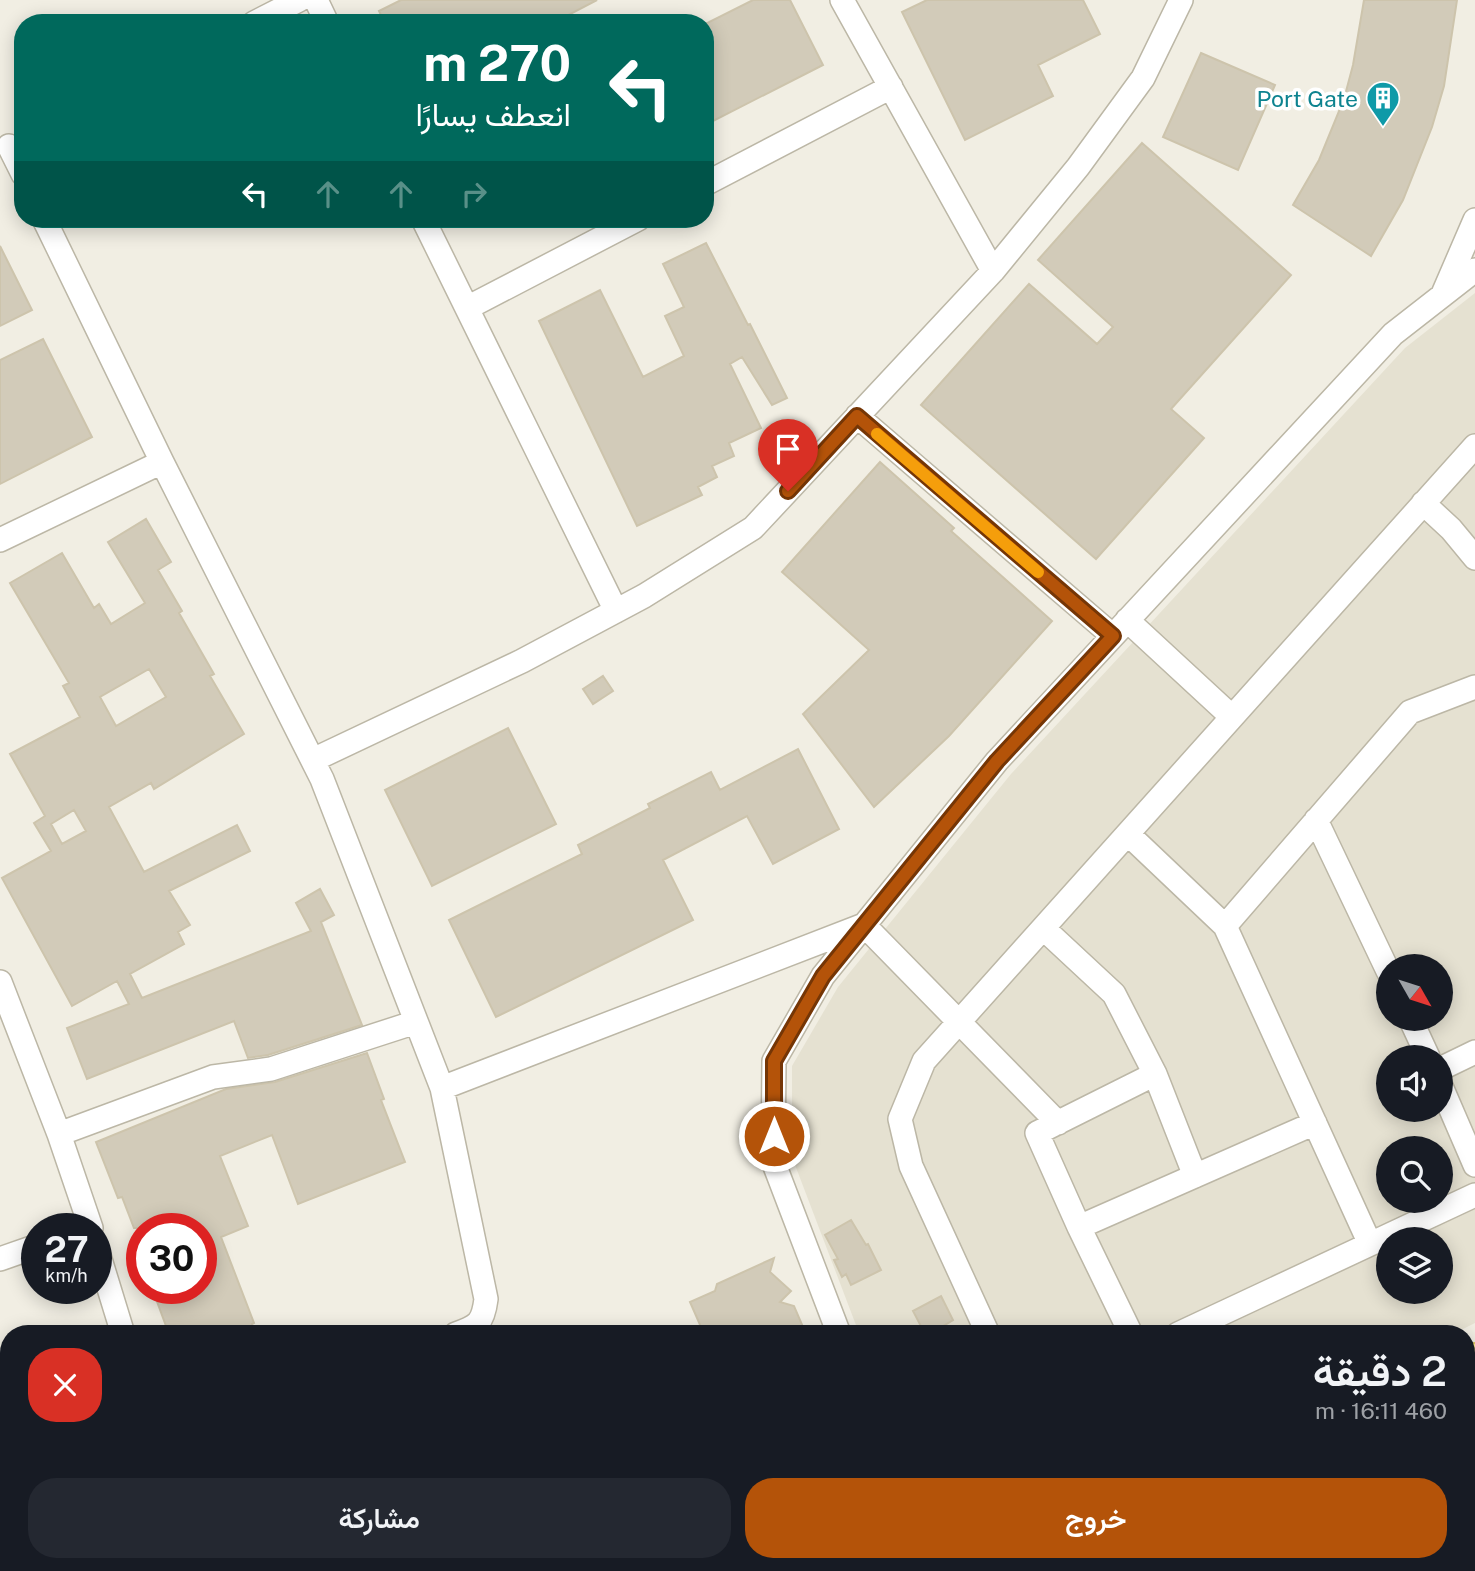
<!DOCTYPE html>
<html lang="ar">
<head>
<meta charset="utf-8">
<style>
	:root { --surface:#171b24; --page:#242831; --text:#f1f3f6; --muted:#9ea1a6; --accent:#b45309 }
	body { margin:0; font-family:"Public Sans",Vazirmatn,sans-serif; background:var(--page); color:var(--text); direction:rtl; height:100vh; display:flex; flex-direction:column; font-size:26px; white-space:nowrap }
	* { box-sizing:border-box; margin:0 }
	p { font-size:23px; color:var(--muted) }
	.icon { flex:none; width:38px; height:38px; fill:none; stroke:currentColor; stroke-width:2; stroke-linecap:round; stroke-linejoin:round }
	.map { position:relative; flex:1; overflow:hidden; direction:ltr }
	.details { position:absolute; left:0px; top:1325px; width:1475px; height:247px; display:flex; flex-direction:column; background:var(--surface); border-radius:28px 28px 0 0; box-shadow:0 4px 18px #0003; direction:rtl }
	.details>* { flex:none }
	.top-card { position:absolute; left:14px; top:14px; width:700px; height:214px; border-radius:28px; box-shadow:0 4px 18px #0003; direction:rtl; background:#00695c; color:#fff; overflow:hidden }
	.needle { width:46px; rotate:129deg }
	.fabs { position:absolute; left:1376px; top:954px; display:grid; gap:14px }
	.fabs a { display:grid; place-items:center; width:77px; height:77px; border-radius:50%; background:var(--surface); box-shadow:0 4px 18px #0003; font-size:35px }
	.speed { position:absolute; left:21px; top:1213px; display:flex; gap:14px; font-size:35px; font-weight:700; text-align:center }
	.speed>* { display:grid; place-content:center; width:91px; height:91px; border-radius:50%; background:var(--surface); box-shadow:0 4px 18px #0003; line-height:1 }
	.speed small { font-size:18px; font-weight:400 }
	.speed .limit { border:10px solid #d22; background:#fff; color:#111 }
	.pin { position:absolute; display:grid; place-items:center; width:60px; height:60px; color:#fff; margin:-72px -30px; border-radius:50% 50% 50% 0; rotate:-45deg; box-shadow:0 0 7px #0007 }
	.pin .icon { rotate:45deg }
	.me { position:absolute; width:77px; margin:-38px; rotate:0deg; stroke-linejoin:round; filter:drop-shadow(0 0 5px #0008) }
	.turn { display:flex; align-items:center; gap:24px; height:147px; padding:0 28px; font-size:32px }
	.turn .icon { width:91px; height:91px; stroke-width:2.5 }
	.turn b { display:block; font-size:49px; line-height:60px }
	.lanes { display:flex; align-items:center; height:66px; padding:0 28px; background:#0003; justify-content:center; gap:35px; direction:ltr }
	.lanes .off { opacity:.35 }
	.round { display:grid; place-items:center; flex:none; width:74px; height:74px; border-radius:28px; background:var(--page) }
	.head { display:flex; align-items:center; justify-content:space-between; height:119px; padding:0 28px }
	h1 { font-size:42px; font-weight:600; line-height:52px }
	.primary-button { display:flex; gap:14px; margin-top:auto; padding:14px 28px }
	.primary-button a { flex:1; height:80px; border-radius:28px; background:var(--accent); color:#fff; font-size:28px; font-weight:600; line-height:80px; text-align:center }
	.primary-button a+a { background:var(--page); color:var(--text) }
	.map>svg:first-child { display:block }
	.residential { fill:#e5e1d1; fill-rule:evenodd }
	.building { fill:#d2cbb9; stroke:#cdc4ac; stroke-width:2; fill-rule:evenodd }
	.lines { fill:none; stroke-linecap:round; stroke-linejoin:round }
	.minor-casing { stroke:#bcb7a6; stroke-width:26 }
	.major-casing { stroke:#dfc963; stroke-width:32 }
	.highway-casing { stroke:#d8b036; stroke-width:37 }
	.minor { stroke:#fff; stroke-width:23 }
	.major { stroke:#fbea92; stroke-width:28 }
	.highway { stroke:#f9da66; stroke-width:33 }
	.route-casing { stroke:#753606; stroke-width:18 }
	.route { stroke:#b45309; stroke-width:12 }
	.slow { stroke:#f59e0b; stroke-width:12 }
	.labels { text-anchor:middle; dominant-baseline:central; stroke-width:7; stroke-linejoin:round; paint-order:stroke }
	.culture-label { font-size:23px; fill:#0d838f; stroke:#fff; text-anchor:end }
</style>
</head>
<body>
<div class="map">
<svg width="1475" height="1571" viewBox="0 0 1475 1571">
	<rect width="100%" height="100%" fill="#f1eee3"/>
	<path class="residential" d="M1475,293v1030l-22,11 -594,-1 -67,-176v-91l46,-79 173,-213 394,-426zM1388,966h52v52h-52zM1388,1057h52v53h-52zM1388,1148h52v52h-52zM1388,1239h52v53h-52z"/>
	<path class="building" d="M401,0h196l-44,23h-168l-6,-12z
		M753,0h37l33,65 -118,60v-101z
		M927,0h156l17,34 -62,31 15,31 -88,44 -63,-128z
		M1364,0h93l-13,86 -12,41 -29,73 -32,56 -78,-51 26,-45 25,-61 9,-34z
		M1201,53l74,32 -37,85 -75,-33z
		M1142,143l149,132 -120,134 33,29 -108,121 -175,-154 108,-121 68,60 16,-17 -75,-67z
		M706,243l42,82 2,-1 37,74 -15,7 -30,-48 -12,7 31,64 -32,15 5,13 -22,10 5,11 -19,10 4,8 -65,31 -98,-205 61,-31 43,87 41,-21 -19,-40 19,-9 -21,-43z
		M0,246l32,64 -32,16z
		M43,339l49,98 -92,47v-124z
		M880,462l74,66 -3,3 101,90 -103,115 -75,71 -71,-93 66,-64 -87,-78z
		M146,519l25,43 -13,8 24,41 -3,2 35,61 -4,2 34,58 -90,55 -3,-6 -42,24 35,65 93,-47 13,26 -81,40 21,34 -12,7 6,12 -54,30 12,24 169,-67 -15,-28 24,-14 14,26 -13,7 41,103 -94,30 -20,3 -14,-37 -147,58 -20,-51 62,-24 -12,-23 -45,25 -70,-128 49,-27 -17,-28 11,-7 -35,-62 70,-37 -17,-31 6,-3 -59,-100 52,-30 32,55 5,-4 12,20 34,-21 -37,-61zM149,669l17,28 -50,29 -16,-29zM74,810l12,21 -24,13 -11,-20z
		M603,676l10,15 -20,13 -10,-15z
		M508,728l48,96 -124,62 -47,-96z
		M798,749l41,80 -66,35 -26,-48 -84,44 30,60 -197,97 -47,-97 133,-66 -4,-9 72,-37 -2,-4 63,-32 9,18z
		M367,1053l17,46 -3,1 24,62 -107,42 -26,-69 -52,21 28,70 -27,11 33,86 -2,1 3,10h-86l-17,-46h49v-60h-67l-12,-31 -4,1 -22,-56 130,-53 49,-7z
		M851,1220l15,25 2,-1 13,26 -30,15 -5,-11 -4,3 -8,-17 4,-1 -13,-24z
		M774,1258l-4,14 21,19 -11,11 14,4 12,28h-102l-14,-32 25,-11 2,-7z
		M941,1296l12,24 -23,14h-5l-12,-23z"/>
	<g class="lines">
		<defs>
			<path id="minor" d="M316,0l11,23
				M842,0l151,271
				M254,23l45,-23
				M9,146l14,28
				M705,184l186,-97
				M44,219l118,243 160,317 120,309
				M423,219l193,392
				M1443,294l32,-74
				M467,308l171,-89
				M857,416l256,220
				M1423,503l28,26 24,29
				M0,540l162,-78
				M1127,620l105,97
				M313,760l209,-99 122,-65 109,-68 240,-257 85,-104 65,-89 38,-78
				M1316,820l72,151
				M1128,834l97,92 145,318
				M1225,926l185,-214 65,-25
				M1043,928l71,66 41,80 40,102
				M0,982l59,152 32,94
				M1410,1018l18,39
				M1440,1069l35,-17
				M1440,1084l35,81
				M59,1134l154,-57 58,-8 145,-47
				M1079,1227l236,-104
				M96,1246l27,88
				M0,1259l37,-13
				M456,1334c22,-8 27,-11 30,-35l-44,-211 422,-163 194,198
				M839,1334l-66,-173 1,-100 49,-85 174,-215 396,-427 82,-64
				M988,1334l-77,-168 -11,-47 24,-58 551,-615
				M1131,1334l-52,-107 -42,-94 118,-59
				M1178,1334l297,-139
				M196,1563l2,8
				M940,1563l4,8"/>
			<path id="major" d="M1466,1362l9,-4
				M1466,1452l9,-4
				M1063,1571l15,-8
				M1236,1571l14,-8"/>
			<path id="highway" d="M1466,1392l9,-4
				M1466,1427l9,-4
				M1122,1571l15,-8
				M1185,1571l15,-8"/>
		</defs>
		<use href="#minor" class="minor-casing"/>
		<use href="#major" class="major-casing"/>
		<use href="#highway" class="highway-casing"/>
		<use href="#minor" class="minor"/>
		<use href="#major" class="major"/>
		<use href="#highway" class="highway"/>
	</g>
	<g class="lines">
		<defs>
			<path id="route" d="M774,1136v-75l49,-85 174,-215 116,-125 -256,-220 -69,75"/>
		</defs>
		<use href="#route" class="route-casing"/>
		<use href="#route" class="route"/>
		<path class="slow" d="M877,434l161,138"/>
	</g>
	<defs>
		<symbol id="building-pin" viewBox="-11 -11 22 30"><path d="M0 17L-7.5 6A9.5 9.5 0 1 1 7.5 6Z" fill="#0f9aa8" stroke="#fff"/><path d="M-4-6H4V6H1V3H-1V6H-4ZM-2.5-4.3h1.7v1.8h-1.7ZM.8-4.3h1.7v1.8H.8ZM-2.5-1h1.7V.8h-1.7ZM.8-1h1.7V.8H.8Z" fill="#fff"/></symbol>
	</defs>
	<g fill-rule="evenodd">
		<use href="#building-pin" x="1364" y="79" width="38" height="52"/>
	</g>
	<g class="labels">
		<g class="culture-label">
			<text x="1358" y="98">Port Gate</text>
		</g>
	</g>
</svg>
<div class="fabs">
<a><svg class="needle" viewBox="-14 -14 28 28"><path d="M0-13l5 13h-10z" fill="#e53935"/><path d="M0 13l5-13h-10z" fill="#9ea1a6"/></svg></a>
<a><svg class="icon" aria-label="sound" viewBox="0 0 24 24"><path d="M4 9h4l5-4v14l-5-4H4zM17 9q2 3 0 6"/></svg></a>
<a><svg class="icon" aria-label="search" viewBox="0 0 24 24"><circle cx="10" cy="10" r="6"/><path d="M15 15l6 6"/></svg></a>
<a><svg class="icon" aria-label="layers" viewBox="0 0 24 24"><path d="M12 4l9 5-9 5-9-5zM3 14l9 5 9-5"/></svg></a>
</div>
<div class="speed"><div>27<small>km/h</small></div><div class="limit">30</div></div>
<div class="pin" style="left:788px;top:491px;background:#d93025"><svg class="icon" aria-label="arrive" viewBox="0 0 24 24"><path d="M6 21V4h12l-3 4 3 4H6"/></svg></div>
<svg class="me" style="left:774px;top:1136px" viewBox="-20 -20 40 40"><circle r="17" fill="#b45309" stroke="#fff" stroke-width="3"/><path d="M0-11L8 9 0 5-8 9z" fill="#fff"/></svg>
<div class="top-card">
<div class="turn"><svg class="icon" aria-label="left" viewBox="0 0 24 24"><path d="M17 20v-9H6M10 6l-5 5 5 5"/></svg><div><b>270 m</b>انعطف يسارًا</div></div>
<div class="lanes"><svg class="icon" aria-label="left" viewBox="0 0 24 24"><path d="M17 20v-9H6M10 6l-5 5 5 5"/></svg><svg class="icon off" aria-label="ahead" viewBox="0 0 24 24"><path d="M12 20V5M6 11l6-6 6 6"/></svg><svg class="icon off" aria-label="ahead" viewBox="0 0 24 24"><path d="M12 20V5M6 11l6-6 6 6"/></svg><svg class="icon off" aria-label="right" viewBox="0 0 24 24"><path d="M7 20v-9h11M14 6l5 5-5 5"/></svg></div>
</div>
<section class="details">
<div class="head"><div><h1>2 دقيقة</h1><p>460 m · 16:11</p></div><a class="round" style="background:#d93025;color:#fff"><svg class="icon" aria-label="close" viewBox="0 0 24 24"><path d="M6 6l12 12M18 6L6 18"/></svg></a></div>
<div class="primary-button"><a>خروج</a><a>مشاركة</a></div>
</section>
</div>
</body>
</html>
